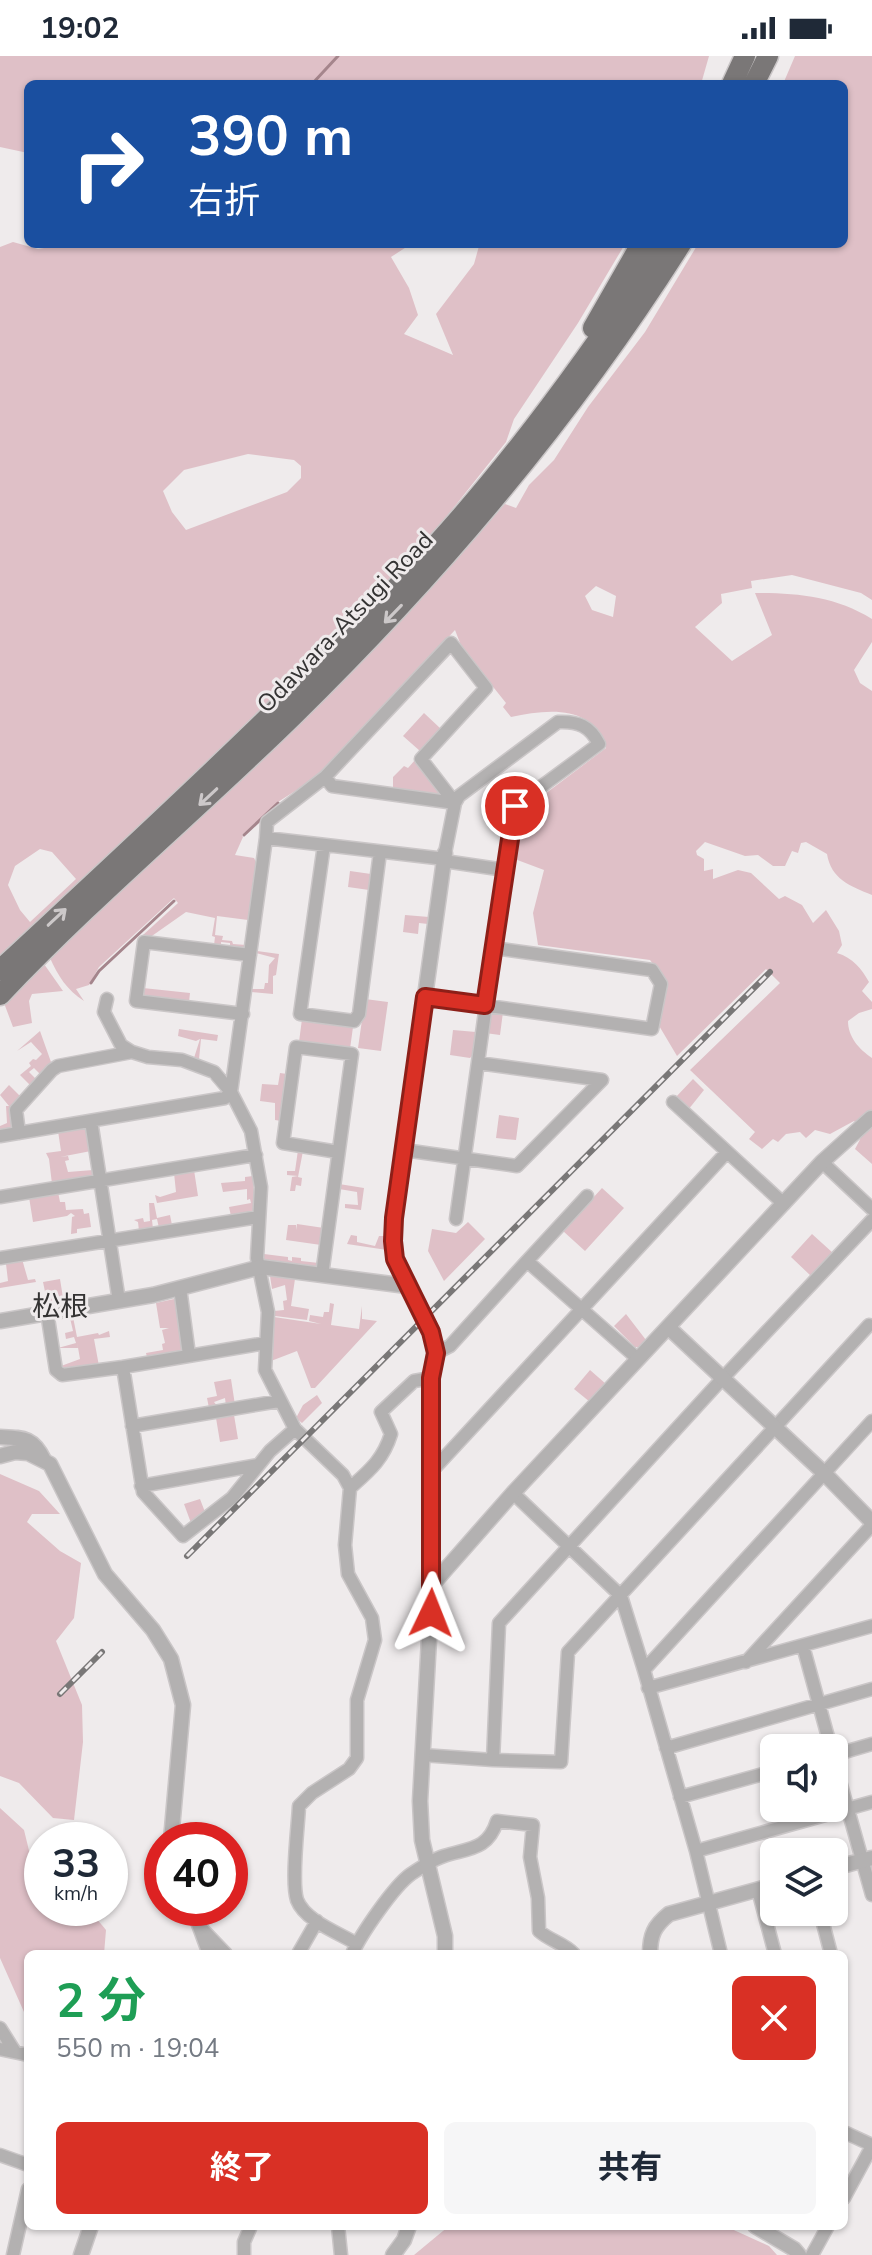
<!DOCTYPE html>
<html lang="ja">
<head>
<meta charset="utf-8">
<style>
	:root { --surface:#fff; --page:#f6f6f7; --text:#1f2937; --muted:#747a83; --accent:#d93025 }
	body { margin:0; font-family:"Nunito Sans","Noto Sans JP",sans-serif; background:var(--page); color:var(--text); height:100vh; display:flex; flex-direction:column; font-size:30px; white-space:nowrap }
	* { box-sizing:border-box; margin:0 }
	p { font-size:26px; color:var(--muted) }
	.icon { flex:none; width:44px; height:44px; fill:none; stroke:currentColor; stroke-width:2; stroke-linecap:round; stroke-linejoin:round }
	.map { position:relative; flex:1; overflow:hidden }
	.details { position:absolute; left:24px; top:1894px; width:824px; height:280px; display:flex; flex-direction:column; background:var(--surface); border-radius:12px; box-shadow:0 2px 6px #0004 }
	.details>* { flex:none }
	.guide { position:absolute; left:24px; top:24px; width:824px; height:168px; border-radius:12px; box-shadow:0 2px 6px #0004; background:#1a4fa0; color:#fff; overflow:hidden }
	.tools { position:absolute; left:760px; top:1678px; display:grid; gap:16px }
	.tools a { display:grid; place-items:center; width:88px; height:88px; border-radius:12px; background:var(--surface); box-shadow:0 2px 6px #0004; font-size:40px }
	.speed { position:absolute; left:24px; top:1766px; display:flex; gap:16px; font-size:40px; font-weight:700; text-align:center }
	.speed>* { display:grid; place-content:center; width:104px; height:104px; border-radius:50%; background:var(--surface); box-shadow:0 2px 6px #0004; line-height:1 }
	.speed small { font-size:20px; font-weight:400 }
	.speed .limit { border:12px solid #d22; background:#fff; color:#111 }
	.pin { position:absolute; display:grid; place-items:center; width:68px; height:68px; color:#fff; margin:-34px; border:4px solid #fff; border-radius:50%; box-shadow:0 2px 8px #0007 }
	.me { position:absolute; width:88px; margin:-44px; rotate:2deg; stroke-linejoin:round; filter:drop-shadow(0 0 6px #0008) }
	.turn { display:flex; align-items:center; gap:28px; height:168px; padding:0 32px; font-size:36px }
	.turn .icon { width:104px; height:104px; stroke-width:2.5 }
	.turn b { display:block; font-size:56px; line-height:68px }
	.round { display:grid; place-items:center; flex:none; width:84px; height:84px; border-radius:12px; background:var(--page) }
	.summary { display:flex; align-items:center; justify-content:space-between; height:136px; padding:0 32px }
	h1 { font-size:48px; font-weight:700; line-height:60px; color:#1e9e55 }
	.button { display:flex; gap:16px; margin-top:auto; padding:16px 32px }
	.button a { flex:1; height:92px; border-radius:12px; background:var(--accent); color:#fff; font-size:32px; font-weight:700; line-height:92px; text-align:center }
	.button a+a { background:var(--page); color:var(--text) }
	.status { display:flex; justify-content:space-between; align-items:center; height:56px; padding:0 40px; background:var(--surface); direction:ltr }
	.status svg { height:22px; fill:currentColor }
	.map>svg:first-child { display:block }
	.green { fill:#dfc0c7; fill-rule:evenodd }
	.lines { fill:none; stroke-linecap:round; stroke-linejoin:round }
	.stream { stroke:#a5858c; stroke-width:3 }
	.minor-casing { stroke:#cac6c7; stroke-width:15 }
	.tertiary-casing { stroke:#cac6c7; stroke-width:17 }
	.trunk-casing { stroke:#cac6c7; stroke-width:23 }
	.minor { stroke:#b3b1b1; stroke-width:12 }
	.tertiary { stroke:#b3b1b1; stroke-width:14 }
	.trunk { stroke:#7a7777; stroke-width:20 }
	.rail-casing { stroke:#797777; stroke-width:6 }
	.rail { stroke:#efebec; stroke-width:3; stroke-dasharray:9; stroke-linecap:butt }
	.oneway { stroke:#ccc8c9 }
	.route-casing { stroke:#8d1f18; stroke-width:20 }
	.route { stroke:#d93025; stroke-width:14 }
	.labels { text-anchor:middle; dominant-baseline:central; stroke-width:6; stroke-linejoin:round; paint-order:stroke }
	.street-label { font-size:24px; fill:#343333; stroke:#efebec }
	.quarter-label { font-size:28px; fill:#343333; stroke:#efebec }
</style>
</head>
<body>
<div class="status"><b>19:02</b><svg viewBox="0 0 49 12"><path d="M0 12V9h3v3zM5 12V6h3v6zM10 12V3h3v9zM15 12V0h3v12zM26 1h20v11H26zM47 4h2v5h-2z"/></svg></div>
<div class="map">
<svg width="872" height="2199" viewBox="0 0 872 2199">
	<rect width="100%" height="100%" fill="#efebec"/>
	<path class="green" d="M0,0h709l-8,28h-673v69l-28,-6z
		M795,0h77v544l-11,-7 -69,-18 -41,6 1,7 -31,6 1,9 -27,24 37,34 40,-26 -17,-42c42,0 80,3 117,26v23l-18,28 6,13 12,8v204c-22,-9 -41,-16 -45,-41l-21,-12 -5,1 -3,10 -6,-2 -7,15h-12l-15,-11 -13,1 -40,-14 -9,9 1,4 7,4v12l9,-2v10l25,-9 13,3 28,26 6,-3 17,9 11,18 13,-13 13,21 3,14 -5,8c16,5 24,15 32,29l-7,9 10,11v7l-13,4 -11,8c0,16 11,28 24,37v106l-17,-15 10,-19 -11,-9 -24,13 -15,-4 -9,8 -6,-6 -14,2 -8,8 -5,-3 -11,10 -13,-10 6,-7 -65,-62 90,-87 -14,-14 -89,87 -19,-32 10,-39 -18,-25 -112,-15 -5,-32 11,-43 -32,-12 9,-46 85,-64c-13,-44 -58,-39 -95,-31l-8,-10 3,-4 -44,-55 -7,-18 -135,145 -42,27 -36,33 1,2 -8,18 19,3 3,6 -9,56 -31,-4 -2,19 8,1 -1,4 10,1 1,3 13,1 -5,5 -11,-2v-5l-9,-1v4l-7,-1 1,-8 -3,-1 3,-18 -29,-6 -37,26 -6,-3 35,-32 -4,-5 -75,69 -10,18 -13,4 8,12c-17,-11 -26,-25 -34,-43l400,-392 55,-62 11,4 13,-23 25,-25 34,-53 57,-75 53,-88h146v-160h-61zM596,530l20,10 -3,21 -21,-7 -7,-14z
		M13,186l25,7 30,-5h343l-20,13 18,31 9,27 -14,19 49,21 -17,-41 38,-50 5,-18 -2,-2h148l-47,79 -64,96 -8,23 -95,119 -161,164 -250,234v-712zM248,398l46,6 7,6v12l-14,14 -101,38 -14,-18 -9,-21 21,-21zM40,793l12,3 24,27 -46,43 -10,-12 -12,-25 7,-19z
		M424,657l17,16 -21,22 -17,-15z
		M415,704l30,37 -52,-8v-12l11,-11 4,2z
		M350,815l21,3 -2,16 -21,-3z
		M405,859l24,2 -1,7 -9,-1 -1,11 -15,-2z
		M257,895l22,3 -3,21 -3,1v18l-21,-2v-3h12l1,-6h3l1,-18 6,-7 -19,-5z
		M44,908l19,27 -31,3 -3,7 3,22 -19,4 -9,-24z
		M143,932l47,5 -1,9 -44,-5 -4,-3z
		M365,943l23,3 -7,49 -23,-3z
		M488,954l15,2 -3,23 -15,-2z
		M302,963l51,8 -3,22 -51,-7z
		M179,973l39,6 -1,6 -16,-2 -2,20 -5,-1 6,-19 -4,2 -18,-5z
		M453,974l23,2 -2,22 -4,4 -20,-3z
		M40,975l11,31 -11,12 -6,-6 -5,4 7,7 -6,6 -10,-10 11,-9 -2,-3 4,-4 3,1 6,-6 -11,-12 -14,9z
		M280,1017l7,1 -6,47 -6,-1v-17l-15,-2 2,-17 16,1z
		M693,1023l11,11 -16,20 -13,-12z
		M9,1029l12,12 -10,32 -11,2v-5l7,-3 -1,-17h3l-9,-11z
		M499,1059l20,3 -3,22 -20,-2z
		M84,1071l3,2 4,22 -31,6 8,-1 1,4 -4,1 3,11 25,-2 1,4 -3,4 -39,6 -3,-25 -3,-6 15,-2 -3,-20z
		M298,1094l5,1 -5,26 4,1 -1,8 -5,-1 -1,6h-5l2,-14 6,-1 -11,-1v-4h8z
		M194,1114l4,26 -41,7 -2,-8 5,2 16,-5 -2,-19z
		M253,1120l2,32 -4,5 -20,3 -2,-9 22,-4 -1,-4 -3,1v-11l-24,3 -2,-9 24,-2v-4z
		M339,1128l25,4 -3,22 -16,-2v-4l13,1 -1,-13 -18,-3z
		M602,1132l22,20 -39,43 -22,-20z
		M58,1136l2,10h5l1,8 17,-1 1,5 5,-1 2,14 -14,2v4l-6,1 1,-17 3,-1 -4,-3 -4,3 -34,6 -4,-25z
		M149,1147h5l3,15 13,-3 2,10 -13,3 -2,-9 -5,1 1,9 -14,2 -1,-9 -4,-2 9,-2 1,4 6,-1z
		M468,1166l17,17 -41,42 -16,-30 4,-22 24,4z
		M297,1168l27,4 -3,17 -35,-5 2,-15h8v5z
		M812,1178l21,19 -22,23 -20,-19z
		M351,1179l6,1v6l18,4 4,-10h7l1,14 -40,-6z
		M264,1198l24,3v3l4,1v-4l9,1v3l18,2v2l-4,3 -48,-6 -4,-3z
		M22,1203l6,21 7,-1 1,3 -36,6v-5l8,-2 -2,-17z
		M272,1219l23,4 -4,27 18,3 -2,11 -32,-4 -1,-5 10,-1 -1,-9 4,-1 -2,-15 -13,4 -2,-13z
		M60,1223l4,25 -16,2 -5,-24z
		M174,1243l3,3 6,39 -2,1 1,9 -35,6 -1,-4 17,-3 -1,-6 3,-1 -3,-13 7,-2h-9l-4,-25z
		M330,1247l4,1 -3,21 28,4 3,-23v13l15,2 -62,67h-4l-14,-37 -26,10 3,-44 47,7 -12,-3 1,-6 13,2 1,-5h5z
		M626,1258l20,26 -7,7h-4l-21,-21z
		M73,1261l4,20 21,-4 1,2 10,-4 1,6 -16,2 5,27 -34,5 -3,-2 -1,-3 19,-7 -3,-17 1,6h-20l18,-5 -2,-6 -8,2 -1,-6 8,-2 -3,-13z
		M590,1314l16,14 -16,18 -16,-13z
		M231,1323l4,26 -9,1 -1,-8 -11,4 4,5 -9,1 -2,-10 10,-2 -3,-14z
		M317,1339l5,8 -20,20 -6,-5 7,-13z
		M234,1359l4,24 -18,3 -4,-24z
		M0,1418l39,17 21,23h-28l-5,8 33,29 21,12 -7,55 -18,23 26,64 1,37 -9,78 -21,-2 -34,-35 -19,-7z
		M200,1443l5,13 -14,11 -7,-19z
		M0,1752l24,22 9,37 9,14v27c33,0 43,-6 64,22l-2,24h-76v67l-28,-63z
		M449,2170h276l44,20 8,9h-363z"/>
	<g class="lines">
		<path class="stream" d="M312,28l26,-28
			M244,779l34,-32
			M91,927l8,-12 75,-70"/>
		<defs>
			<path id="minor" d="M325,721l7,9 123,17
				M266,782l1,-16 58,-45 126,-134 35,45 -65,71 34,44
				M324,789l-24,169 54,7 5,-7 21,-162
				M445,797l10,-50 4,-7 99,-74c20,-1 32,4 41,22l-84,62 -10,64
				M425,941l227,32 9,-45 -9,-14 -158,-22 11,-78 -61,-9
				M243,958l-107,-13 8,-59 106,13
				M478,1007l124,17
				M673,1046l111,102
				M91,1065l28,180
				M19,1077l-3,-23 36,-40 6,-4 74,-14
				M0,1080l225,-38 6,-6 35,-254 179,21
				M404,1094l113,16 85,-86
				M822,1106l50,47
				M0,1141l256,-42
				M456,1163l38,-271
				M0,1202l258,-41
				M527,1205l60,-65
				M322,1219l30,-221 -56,-7 -13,96 55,9
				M180,1232l9,67
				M47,1256l9,58 6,5 61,-8 20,125 40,44 49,-38 38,-47 25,-22 -30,-59 3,-58 -11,-54 4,-71 -10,-56 -20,-39 -17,-20 -32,-12 -34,-3 -16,-5 -11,-7 -17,-33 3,-13
				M436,1297l14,-7 77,-85 111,98
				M123,1311l143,-24
				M132,1370l147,-25
				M295,1373l48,46 7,13c19,-17 33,-28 41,-54l-10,-22 33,-31 17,-3
				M432,1415l295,-319
				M141,1430l117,-21
				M350,1432l-5,57 3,29 24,44 3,22 -18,60v58l-8,11 -37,24 -13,13c-1,21 -8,75 -2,94 8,21 42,33 60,44
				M513,1437l108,103 23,74 52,181 25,103
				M803,1590l28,102
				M746,1606l126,-137
				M644,1614l228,-249
				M648,1632l224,-62
				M666,1692l206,-59
				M422,1699l71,5 6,-137 223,-244 150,-159
				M834,1699l38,-11
				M493,1704l68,2 7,-110 301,-327
				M834,1704l38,135
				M680,1741l94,-26
				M696,1795l176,-49
				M758,1834l17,64
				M820,1856l11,42
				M203,1874l23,24
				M298,1898l19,-33
				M352,1898c9,-20 42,-68 59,-80 9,-6 23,-15 33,-18 25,-8 44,-6 53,-35l36,4 -3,32 8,41 1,33c11,10 25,12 35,23
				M0,1972l15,24
				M0,1993l28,6
				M844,2076l28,13
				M0,2099l28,10
				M844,2142l28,-52
				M338,2170l3,29
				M13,2199l15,-66
				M244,2199v-13l7,-16
				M812,2199l16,-29"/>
			<path id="tertiary" d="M0,1265l153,-26 108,-28 146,19
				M668,1271l157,147 47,48
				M0,1381c23,1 33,0 44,23
				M0,1400l15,-4 13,1 22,11 55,110 48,56 18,29 12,46 -12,135
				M432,1529l81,-92 309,-331 49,-44
				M834,1812l38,-10
				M193,1852l17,46
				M445,1898v-18l-23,-96 -2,-39 12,-216 -1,-207 5,-25 -5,-21 -36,-73 -1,-41 51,-365
				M650,1898c0,-19 4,-28 19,-40l105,-29
				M755,2170l39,23 5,6
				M81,2199l10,-29
				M393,2199l11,-15 5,-14"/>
			<path id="trunk" d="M732,28l13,-28
				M754,28l14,-28
				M593,272l48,-84
				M0,914c147,-137 297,-274 433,-422 86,-94 161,-198 230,-304
				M0,939c93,-98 197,-185 294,-280 145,-142 278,-299 387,-471"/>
		</defs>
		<use href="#minor" class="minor-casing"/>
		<use href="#tertiary" class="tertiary-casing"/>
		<use href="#trunk" class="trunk-casing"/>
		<use href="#minor" class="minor"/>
		<use href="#tertiary" class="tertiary"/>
		<use href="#trunk" class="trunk"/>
		<defs>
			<path id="rail" d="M187,1500l583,-584
				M60,1638l42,-42"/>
		</defs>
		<use href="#rail" class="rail-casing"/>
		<use href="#rail" class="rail"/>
	</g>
	<defs><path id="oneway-shaft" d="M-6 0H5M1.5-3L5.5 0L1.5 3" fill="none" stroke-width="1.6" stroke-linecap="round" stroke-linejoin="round" transform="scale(2)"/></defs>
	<g class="oneway">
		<use href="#oneway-shaft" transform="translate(393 558) rotate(134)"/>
		<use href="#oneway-shaft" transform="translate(208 741) rotate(137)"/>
		<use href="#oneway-shaft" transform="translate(57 861) rotate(-43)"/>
	</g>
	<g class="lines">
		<defs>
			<path id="route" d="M431,1557v-235l5,-25 -5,-21 -36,-73 -2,-18 1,-23 31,-221 60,8 30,-199"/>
		</defs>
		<use href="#route" class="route-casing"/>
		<use href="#route" class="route"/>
	</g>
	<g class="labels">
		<g class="street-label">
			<text transform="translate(345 566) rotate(-46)">Odawara-Atsugi Road</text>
		</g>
		<g class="quarter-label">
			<text x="60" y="1251">松根</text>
		</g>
	</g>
</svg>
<div class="tools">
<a><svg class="icon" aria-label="sound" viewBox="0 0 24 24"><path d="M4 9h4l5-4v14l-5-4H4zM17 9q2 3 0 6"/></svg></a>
<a><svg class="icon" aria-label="layers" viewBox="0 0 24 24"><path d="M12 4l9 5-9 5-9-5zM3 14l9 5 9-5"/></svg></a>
</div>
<div class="speed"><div>33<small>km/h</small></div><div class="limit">40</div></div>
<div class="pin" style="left:515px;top:750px;background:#d93025"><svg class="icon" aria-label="arrive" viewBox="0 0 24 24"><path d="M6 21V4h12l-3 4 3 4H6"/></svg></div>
<svg class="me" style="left:431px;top:1557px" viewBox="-20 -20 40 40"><path d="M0-17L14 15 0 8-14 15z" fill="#d93025" stroke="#fff" stroke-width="4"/></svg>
<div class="guide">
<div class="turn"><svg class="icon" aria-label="right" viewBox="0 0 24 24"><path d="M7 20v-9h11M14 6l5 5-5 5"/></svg><div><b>390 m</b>右折</div></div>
</div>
<section class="details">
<div class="summary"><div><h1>2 分</h1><p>550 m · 19:04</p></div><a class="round" style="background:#d93025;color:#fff"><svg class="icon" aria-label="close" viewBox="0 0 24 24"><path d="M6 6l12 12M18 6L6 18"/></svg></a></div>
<div class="button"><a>終了</a><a>共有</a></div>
</section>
</div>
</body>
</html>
